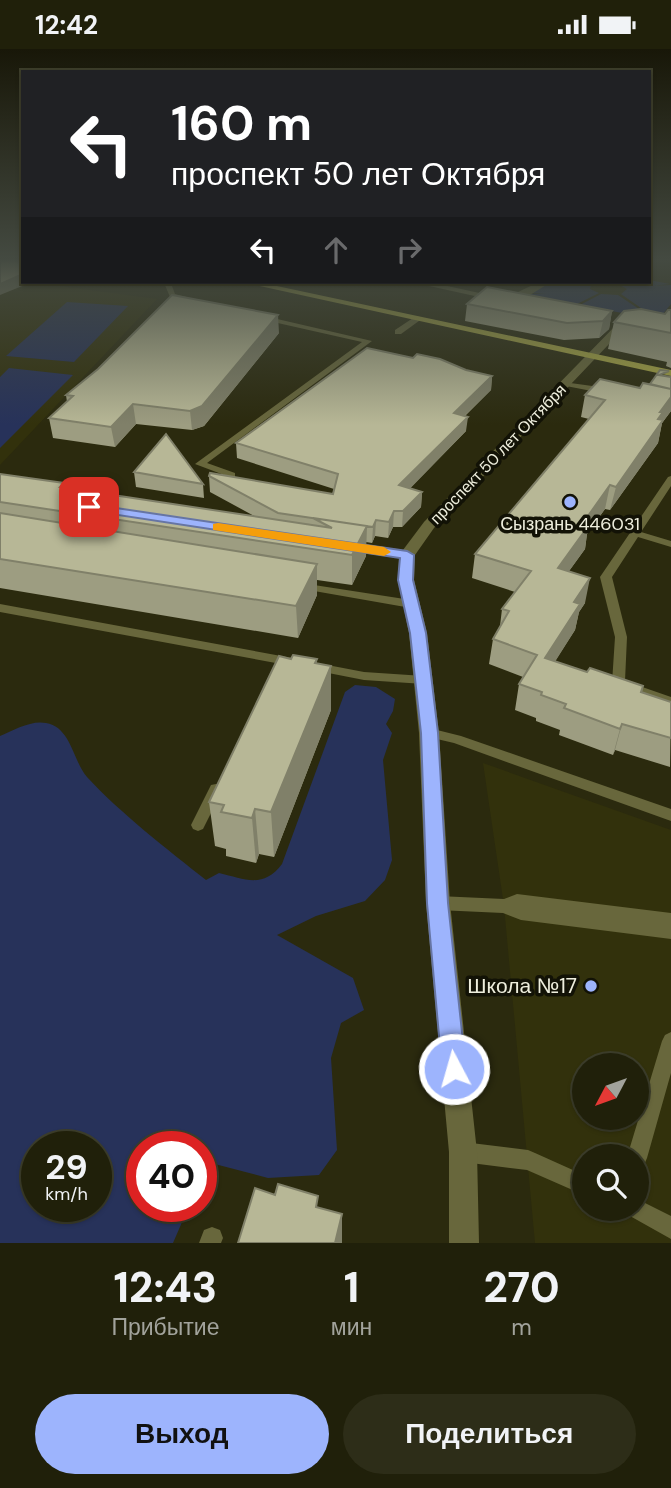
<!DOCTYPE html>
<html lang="ru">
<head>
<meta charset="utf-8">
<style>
	:root { --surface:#20200a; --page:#2d2d18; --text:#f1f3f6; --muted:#a2a39c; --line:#3d3e2b; --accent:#9db4fd }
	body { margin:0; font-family:"DM Sans",sans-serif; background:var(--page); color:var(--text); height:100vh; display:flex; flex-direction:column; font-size:26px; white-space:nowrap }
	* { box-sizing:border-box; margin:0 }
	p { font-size:23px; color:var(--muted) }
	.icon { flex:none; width:38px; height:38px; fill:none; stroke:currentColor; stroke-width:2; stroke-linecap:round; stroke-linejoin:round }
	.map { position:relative; height:1194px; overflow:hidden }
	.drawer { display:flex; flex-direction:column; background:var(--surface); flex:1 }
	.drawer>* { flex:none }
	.top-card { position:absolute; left:21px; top:21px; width:630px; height:214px; border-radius:0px; box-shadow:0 2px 5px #0004,0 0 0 2px var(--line); background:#202124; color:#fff; overflow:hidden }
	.needle { width:46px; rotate:229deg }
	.fabs { position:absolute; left:572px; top:1004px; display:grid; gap:14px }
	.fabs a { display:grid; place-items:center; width:77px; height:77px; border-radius:50%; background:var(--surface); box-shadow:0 2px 5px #0004,0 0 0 2px var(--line); font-size:35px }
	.speed { position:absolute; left:21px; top:1082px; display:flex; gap:14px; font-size:35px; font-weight:700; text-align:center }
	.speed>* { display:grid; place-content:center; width:91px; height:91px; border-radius:50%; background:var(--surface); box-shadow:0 2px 5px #0004,0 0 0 2px var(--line); line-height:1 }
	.speed small { font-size:18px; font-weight:400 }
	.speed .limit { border:10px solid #d22; background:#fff; color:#111 }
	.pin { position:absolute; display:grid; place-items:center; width:60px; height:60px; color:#fff; margin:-30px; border-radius:14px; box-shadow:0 4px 10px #0006 }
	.me { position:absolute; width:77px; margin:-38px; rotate:354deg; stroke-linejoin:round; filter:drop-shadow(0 0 5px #0008) }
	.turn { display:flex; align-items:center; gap:24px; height:147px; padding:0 35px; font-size:32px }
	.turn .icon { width:91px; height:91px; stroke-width:2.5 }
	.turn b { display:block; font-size:49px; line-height:60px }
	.lanes { display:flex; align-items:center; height:66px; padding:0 35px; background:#0003; justify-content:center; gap:35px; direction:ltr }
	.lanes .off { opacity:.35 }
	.eta { display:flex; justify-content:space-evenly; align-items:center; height:119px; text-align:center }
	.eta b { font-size:42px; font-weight:800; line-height:49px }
	.button { display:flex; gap:14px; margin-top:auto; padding:14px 35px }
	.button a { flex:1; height:80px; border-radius:42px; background:var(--accent); color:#111; font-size:28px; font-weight:800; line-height:80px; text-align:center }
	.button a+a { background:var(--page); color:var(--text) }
	.status { display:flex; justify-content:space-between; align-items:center; height:49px; padding:0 35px; background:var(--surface); direction:ltr }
	.status svg { height:19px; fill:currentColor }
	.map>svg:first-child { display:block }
	.built { fill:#32310c; fill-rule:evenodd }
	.green { fill:#27325a; fill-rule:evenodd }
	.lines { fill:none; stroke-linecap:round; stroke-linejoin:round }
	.service { fill:#68673c; fill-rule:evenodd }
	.minor { fill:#68673c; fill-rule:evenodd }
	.tertiary { fill:#68673c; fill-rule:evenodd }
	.primary { fill:#a7a545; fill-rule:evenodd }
	.wall { fill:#9d9d81 }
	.shaded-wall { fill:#808069 }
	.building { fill:#b7b796; stroke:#808069; stroke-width:2 }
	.route { fill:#9db4fd; stroke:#6675a4; stroke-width:2 }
	.slow { fill:#f59e0b }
	.poi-dot { fill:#9db4fd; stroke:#121206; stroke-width:2.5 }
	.labels { text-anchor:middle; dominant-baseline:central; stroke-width:7; stroke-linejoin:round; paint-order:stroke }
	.far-street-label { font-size:16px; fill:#eed; stroke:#121206 }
	.poi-label { font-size:18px; fill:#eed; stroke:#121206 }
	.near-poi-label { font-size:21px; fill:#eed; stroke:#121206; text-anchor:end }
</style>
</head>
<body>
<div class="status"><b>12:42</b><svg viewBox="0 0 49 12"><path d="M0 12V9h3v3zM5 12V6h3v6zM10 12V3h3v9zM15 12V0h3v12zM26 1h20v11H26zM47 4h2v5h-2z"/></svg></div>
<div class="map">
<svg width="671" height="1194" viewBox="0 0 671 1194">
	<rect width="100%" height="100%" fill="#2b2a0e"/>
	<path class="built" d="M30,233l127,17 -157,166v-171z
		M483,714l188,67v413h-136l-31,-337zM584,1017h53v52h-53zM584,1108h53v52h-53z"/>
	<path class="green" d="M649,231l21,4 -18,2 19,-1v19l-13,16 -37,-26 6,-5 -9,-5z
		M548,233h71l-28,3 -1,4 9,4 -22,11 -50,-10 19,-1h-19z
		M601,245l17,1 36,24 -74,-14z
		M67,253l61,4 -54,56 -68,-6z
		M9,319l64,7 -73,73v-71z
		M355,636l21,2 19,12 -2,12 -7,13 6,9 -9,27 9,100 -7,20 -20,21 -49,15 -39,19 76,43 11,32 -23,13 -10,35 6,92 -18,25 -51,3 -61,-16 -6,14v-30h-59v60h47l-16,37h-173v-507c14,-6 31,-16 46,-13 25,4 27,38 41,54 32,35 81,73 119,103l13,-7c26,6 44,16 63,-9l63,-172zM37,1097h59v60h-59z"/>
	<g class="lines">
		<path class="service" d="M169,233h8l-5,4 3,8 15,4v2l-20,-3 -5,-12z
			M260,266l112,26 -165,122 28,10v4l-3,1 -37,-14 167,-122 -102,-23z
			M416,267l7,2 -22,16h-6v-4z
			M563,333l44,6 4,3 -4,3 -41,-8h-3z
			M671,427v10l-30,46 30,9v6l-33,-10 -26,40 15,60 -2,44 46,16v10l-58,-21 -1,-3 3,-46 -15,-60 68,-100z
			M301,534l110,17 6,4 -6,4 -114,-20 -2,-2 2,-2z
			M0,555l292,54 6,4 -6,4 -292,-54z
			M317,614l47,9 60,4 6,4 -6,4 -60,-4 -51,-10 -2,-3z
			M429,679l32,8 210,73v12l-217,-78 -30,-7 -2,-3 2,-3z
			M216,735l5,1 2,4 -20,40 -5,2 -5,-2 -2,-4 20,-40z
			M517,845l154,19v26l-150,-19 -18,-7 -65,-3 -6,-2 -2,-5 2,-5 6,-2 66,3z
			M671,983v41l-24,85 -3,7 -7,3v-11h-10l35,-116 3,-6z
			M463,1093l65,8 7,3 49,22v20l-57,-25 -64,-8 -7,-3 -3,-7 3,-7z
			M637,1150l34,17v23l-41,-23 -3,-7h10z
			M212,1178l8,3 3,8 -2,5h-22l5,-13z"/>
		<path class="minor" d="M539,233h12l-34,21 -9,-2 10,-9z"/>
		<path class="tertiary" d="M411,233h18l78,17 -5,3z
			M620,272l9,2 -195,205 -19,27 -1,25 13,53 12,100 11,170 27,249 2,91h-30v-91l-23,-249 -7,-170 -10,-100 -11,-53 1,-22 -54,-7 -8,-5 8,-5 58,9 21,-28z"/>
		<path class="primary" d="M241,233h17l413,88v6z"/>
	</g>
	<path class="wall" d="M467,255l145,7 -3,18 -10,9 -35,2 -99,-19z
		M671,261v58l-5,-2 1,-4 -59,-13 6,-27 51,-8z
		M279,284l-75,93 -12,4 -56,-6 -21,23 -62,-9 -4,-20 18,-16 -1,-7z
		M466,321l26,6 -1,14 -26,26 1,15 -56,57 12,4 -1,15 -19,20h-9l-5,11 -13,-2 -3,7 -6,-1v14l-14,29 -35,-5v15l-19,43 -298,-50v-114l64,9 1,5 191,29 -46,-25 -1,-16 124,18 1,-5 -97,-31 -1,-15z
		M668,328l3,34 -9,12 -4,20 -48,67 -5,-1 -18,25 -2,15 -16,22 16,32 -6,9 -4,18 -20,31 32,11 56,14 -1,6 29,10 -1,65 -55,-17 -2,5 -54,-20 1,-5 -24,-9v-3l-21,-8 4,-26 4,-7 -34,-13 4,-25 7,-13 2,-17 13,-17 -43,-14 3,-24 114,-135 -8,-2 4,-22 55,-7z
		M134,423l69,12 1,14 -68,-11z
		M317,614l14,47 -57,147 -15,-3 -3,9 -30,-7v-7l-11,-3 -6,-44z"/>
	<path class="shaded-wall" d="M23,225v8h9l-32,13v-11z
		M612,262l-3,18 -10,9 4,-17z
		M278,266l1,18 -75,93 -12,4 -2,-19z
		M492,327l-1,14 -39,38 2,-15z
		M671,348v14l-9,12 -4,20 -48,67 6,-23 44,-75z
		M133,355l3,20 -21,23 -4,-20z
		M468,368l-2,14 -68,70 1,-16z
		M610,436l-5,24 -18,25 -2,15 -31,43 4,-24 25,-45z
		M422,443l-1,15 -19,20 1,-16z
		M394,462l-1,16 -5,11 1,-16z
		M376,471l-1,16 -3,7 1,-16z
		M367,477l-1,30 -14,29v-30z
		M317,515v31l-19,43 -2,-32z
		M590,529l-5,25 -6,9 -4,18 -34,54 4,-26 29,-56z
		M317,610l1,40 13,-33v44l-57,147 -3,-45z
		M622,675l-7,26 -2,5 7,-26z
		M255,760l4,45 -3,9 -4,-45z
		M342,1165v29h-7z"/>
	<path class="building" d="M0,209l23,4v12l-23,10z
		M487,238l125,24 -9,10 -36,2 -100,-19z
		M172,246l106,20 -76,91 -12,5 -57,-7 -22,23 -62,-9 24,-22 -7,-1 32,-26z
		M641,260l24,5 3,-4h3v23l-57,-11 10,-11z
		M367,299l46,10 4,-4 23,5 26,11 26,6 -38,37 14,4 -69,68 23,7 -19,19h-9l-5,11 -13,-2 -3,7 -95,-14 -69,-37 1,-3 123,21 5,-20 -102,-31z
		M660,321l9,1 -10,4 12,2v12l-21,-5z
		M600,330l40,9 3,-5 28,6v8l-11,15h3l-5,7 5,1 -47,67 -6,-2 -27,38 6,2 -31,43 32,10 -16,24 6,2 -35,54 42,14 3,-4 53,18 -2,6 30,10v36l-49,-14 -2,5 -56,-21 2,-4 -25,-9 1,-3 -23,-8 18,-29 -44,-16 16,-28 -7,-2 29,-38 -56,-17 130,-154 -20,-5z
		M166,385l37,50 -69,-12z
		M0,425l64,9 -4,4 272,41 -19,-10 54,8 -15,29 -352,-53z
		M0,464l317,51 -21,42 -296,-47z
		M293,606l24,4 -2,4 16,3 -60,146 -16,-3 -3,9 -31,-6 3,-7 -15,-3 70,-146 12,3z
		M278,1135l40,12 -2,11 26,7 -7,29h-97l17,-55 20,7z"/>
	<linearGradient id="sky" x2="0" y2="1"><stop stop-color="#181708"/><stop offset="0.56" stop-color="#444a41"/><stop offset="1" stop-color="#444a41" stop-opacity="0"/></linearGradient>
	<rect width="671" height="376" fill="url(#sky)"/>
	<path class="route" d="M89,455l318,47 7,4 -1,25 13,53 12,100 10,170 18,166 -3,9 -9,3 -8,-3 -4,-9 -15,-166 -6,-170 -11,-100 -12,-53 2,-22 -315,-48v-5z"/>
	<path class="slow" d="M218,474l166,24 7,5 -7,4 -171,-26v-6z"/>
	<g class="poi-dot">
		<circle cx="570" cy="453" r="7"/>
		<circle cx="591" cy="937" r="7"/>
	</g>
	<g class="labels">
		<g class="far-street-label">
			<text transform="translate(498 405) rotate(-46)">проспект 50 лет Октября</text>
		</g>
		<g class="poi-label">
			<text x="570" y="475">Сызрань 446031</text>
		</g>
		<g class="near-poi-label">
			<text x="577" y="937">Школа №17</text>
		</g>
	</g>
</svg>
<div class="fabs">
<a><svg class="needle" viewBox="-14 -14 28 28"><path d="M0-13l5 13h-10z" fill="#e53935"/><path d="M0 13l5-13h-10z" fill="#a2a39c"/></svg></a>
<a><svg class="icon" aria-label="search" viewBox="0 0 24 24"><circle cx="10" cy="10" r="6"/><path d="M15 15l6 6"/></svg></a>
</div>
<div class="speed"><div>29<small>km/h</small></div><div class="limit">40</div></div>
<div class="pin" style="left:89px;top:458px;background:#d93025"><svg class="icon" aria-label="arrive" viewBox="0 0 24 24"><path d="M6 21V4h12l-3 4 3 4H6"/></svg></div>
<svg class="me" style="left:454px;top:1020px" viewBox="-20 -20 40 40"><circle r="17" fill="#9db4fd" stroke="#fff" stroke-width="3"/><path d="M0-11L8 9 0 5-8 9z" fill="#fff"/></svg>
<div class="top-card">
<div class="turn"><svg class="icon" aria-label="left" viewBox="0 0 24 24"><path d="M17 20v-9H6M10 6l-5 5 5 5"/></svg><div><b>160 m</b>проспект 50 лет Октября</div></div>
<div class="lanes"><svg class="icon" aria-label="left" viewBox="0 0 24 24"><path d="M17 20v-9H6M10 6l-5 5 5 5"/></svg><svg class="icon off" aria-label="ahead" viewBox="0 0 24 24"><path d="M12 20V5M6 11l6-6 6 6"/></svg><svg class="icon off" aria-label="right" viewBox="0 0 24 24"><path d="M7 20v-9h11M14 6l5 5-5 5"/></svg></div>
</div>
</div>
<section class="drawer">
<div class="eta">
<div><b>12:43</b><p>Прибытие</p></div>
<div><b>1</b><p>мин</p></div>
<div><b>270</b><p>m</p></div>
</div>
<div class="button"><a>Выход</a><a>Поделиться</a></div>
</section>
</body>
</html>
